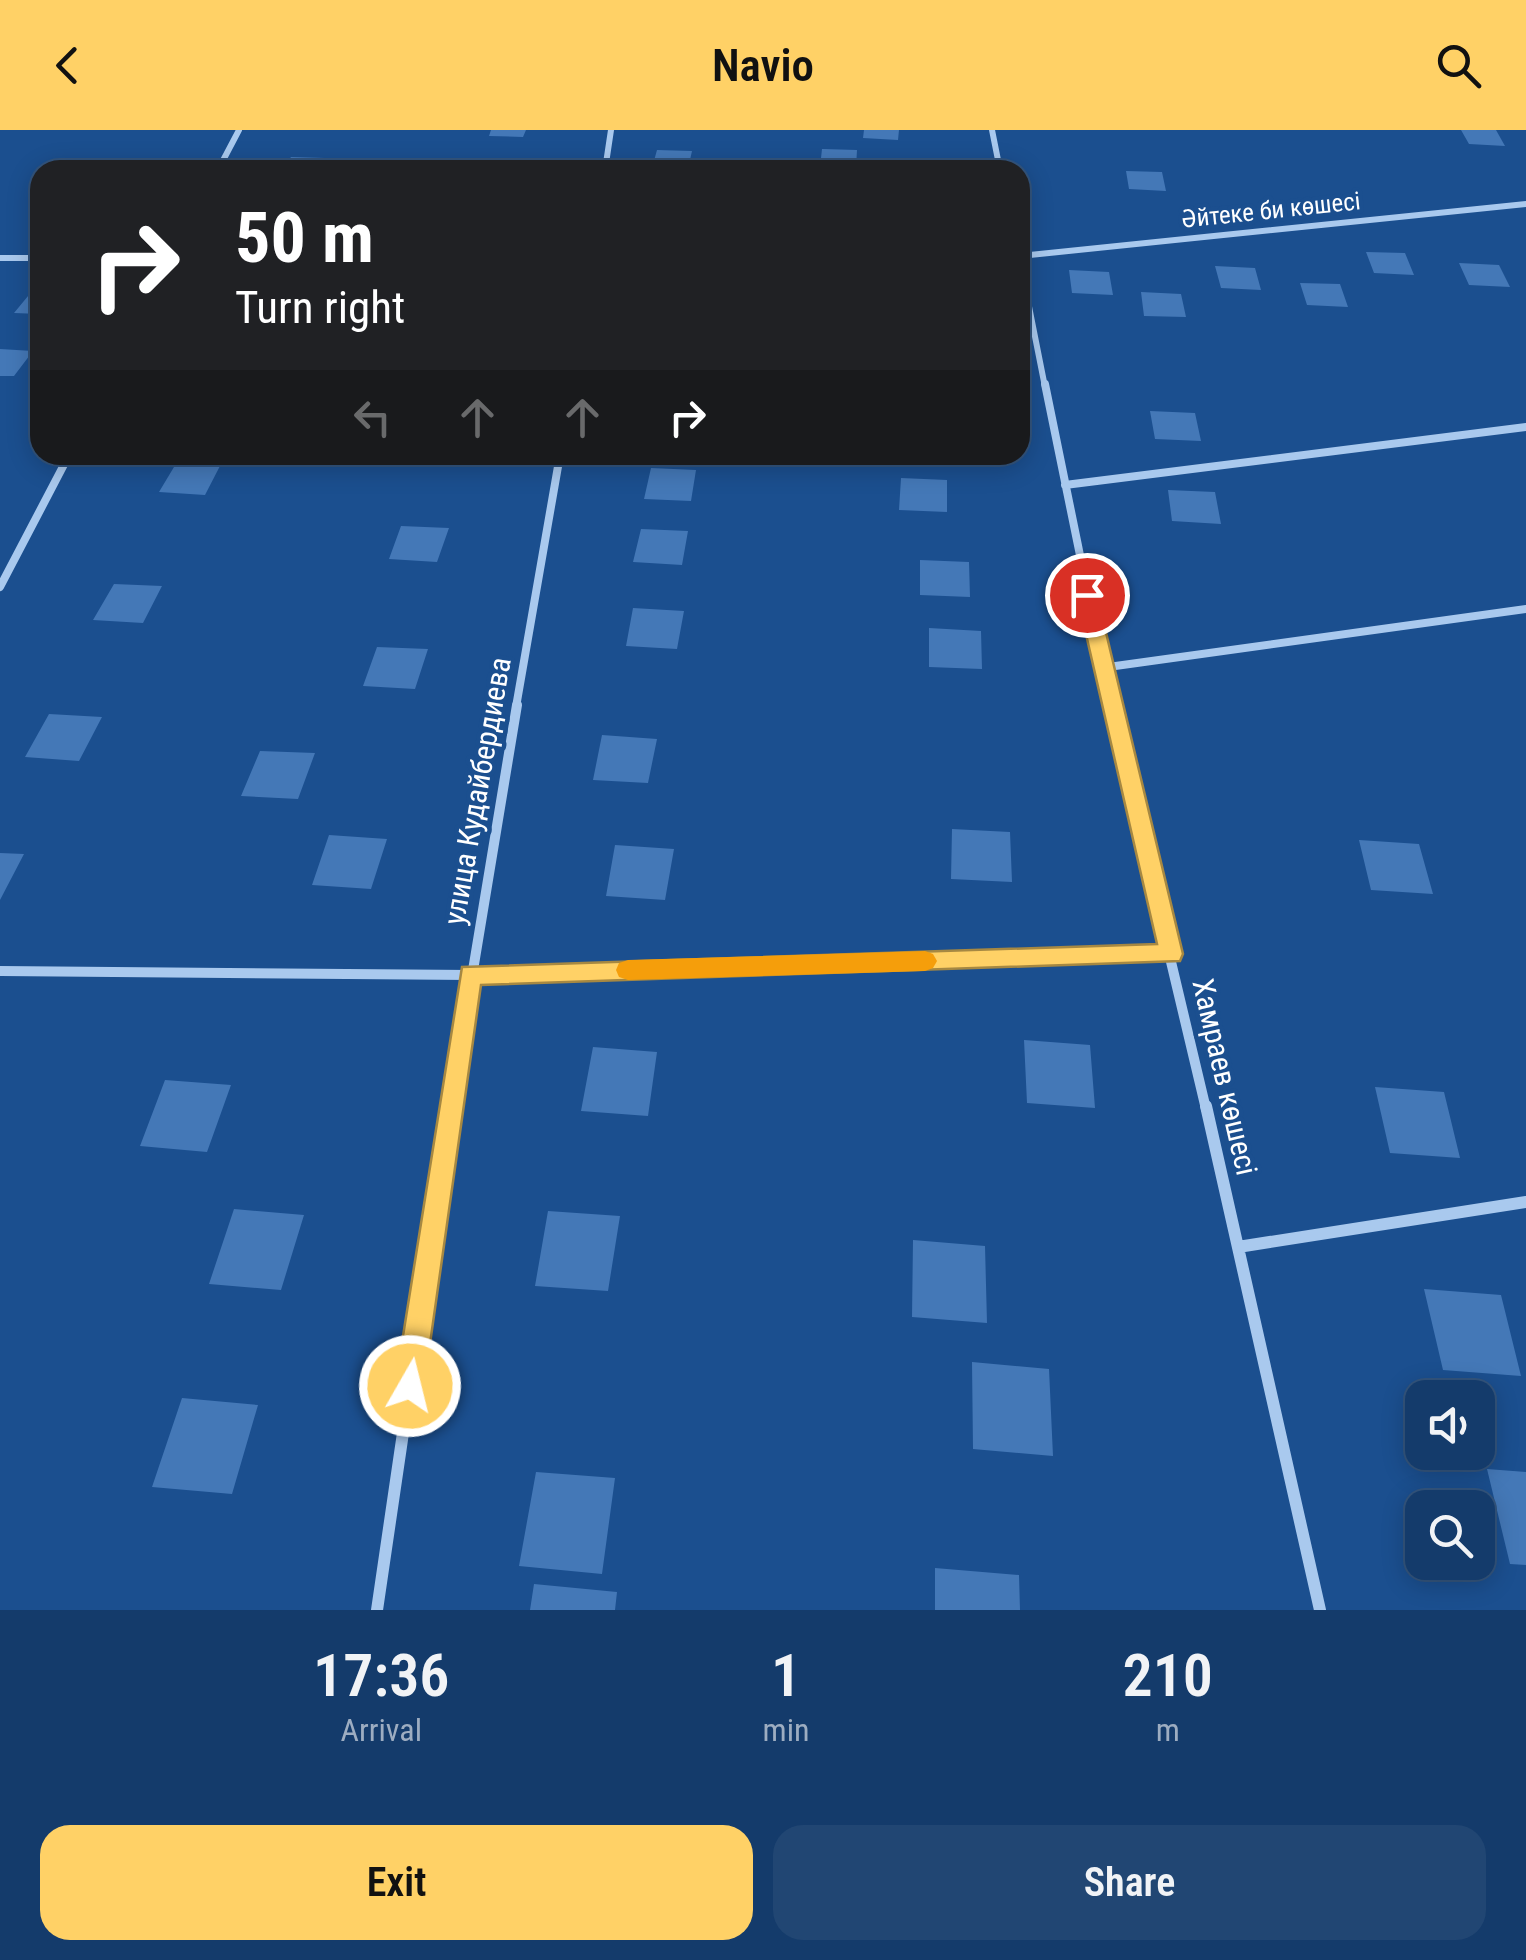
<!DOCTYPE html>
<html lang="en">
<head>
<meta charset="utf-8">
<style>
	:root { --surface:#143b6b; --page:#214673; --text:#f1f3f6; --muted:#9dadc1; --line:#33557e; --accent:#ffd166 }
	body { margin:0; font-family:"Roboto Condensed",sans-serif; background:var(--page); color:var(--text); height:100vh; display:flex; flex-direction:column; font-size:38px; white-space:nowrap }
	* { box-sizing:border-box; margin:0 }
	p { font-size:32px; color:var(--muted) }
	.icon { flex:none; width:55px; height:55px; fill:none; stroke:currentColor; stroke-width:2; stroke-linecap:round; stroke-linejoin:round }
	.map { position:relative; height:1480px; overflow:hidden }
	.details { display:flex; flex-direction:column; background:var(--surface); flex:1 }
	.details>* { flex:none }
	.guide { position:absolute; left:30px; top:30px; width:1000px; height:305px; border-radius:30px; box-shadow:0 5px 25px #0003,0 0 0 2px var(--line); background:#202124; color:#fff; overflow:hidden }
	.tools { position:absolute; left:1405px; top:1250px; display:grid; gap:20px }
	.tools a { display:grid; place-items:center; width:90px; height:90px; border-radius:20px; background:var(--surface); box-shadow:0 5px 25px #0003,0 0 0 2px var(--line); font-size:50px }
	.pin { position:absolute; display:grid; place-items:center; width:85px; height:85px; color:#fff; margin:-42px; border:5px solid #fff; border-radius:50%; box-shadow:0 2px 10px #0007 }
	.me { position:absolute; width:110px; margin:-55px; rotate:8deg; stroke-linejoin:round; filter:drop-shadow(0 0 8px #0008) }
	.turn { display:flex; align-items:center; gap:35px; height:210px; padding:0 40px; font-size:45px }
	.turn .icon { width:130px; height:130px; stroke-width:2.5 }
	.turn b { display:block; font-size:70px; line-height:85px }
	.lanes { display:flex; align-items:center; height:95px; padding:0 40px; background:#0003; justify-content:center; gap:50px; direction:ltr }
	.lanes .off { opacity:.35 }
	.eta { display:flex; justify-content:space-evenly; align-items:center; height:170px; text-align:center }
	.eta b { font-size:60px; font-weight:600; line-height:70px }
	.action { display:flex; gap:20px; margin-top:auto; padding:20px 40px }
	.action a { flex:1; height:115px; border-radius:30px; background:var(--accent); color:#111; font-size:40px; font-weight:600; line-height:115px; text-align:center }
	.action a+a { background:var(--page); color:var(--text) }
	header { display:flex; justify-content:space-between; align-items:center; height:130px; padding:0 40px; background:var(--accent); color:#111; font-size:45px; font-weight:600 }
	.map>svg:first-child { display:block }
	.building { fill:#4478b7 }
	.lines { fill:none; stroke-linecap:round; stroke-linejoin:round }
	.street-far3 { stroke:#a9c9ee; stroke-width:6 }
	.street-far2 { stroke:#a9c9ee; stroke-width:8 }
	.street-far1 { stroke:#a9c9ee; stroke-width:10 }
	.street { stroke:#a9c9ee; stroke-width:12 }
	.route { fill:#ffd166; stroke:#a68842; stroke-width:2.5 }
	.slow { fill:#f59e0b }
	.labels { text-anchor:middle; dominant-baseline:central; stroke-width:9; stroke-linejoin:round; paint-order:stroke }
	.far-street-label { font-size:25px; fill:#fff; stroke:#1b4f8f }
	.street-label { font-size:30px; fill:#fff; stroke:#1b4f8f }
</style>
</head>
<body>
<header><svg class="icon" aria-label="back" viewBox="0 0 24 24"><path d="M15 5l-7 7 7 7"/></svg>Navio<svg class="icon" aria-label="search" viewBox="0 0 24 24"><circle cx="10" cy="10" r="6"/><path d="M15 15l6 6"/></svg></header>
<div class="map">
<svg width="1526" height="1480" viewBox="0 0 1526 1480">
	<rect width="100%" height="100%" fill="#1b4f8f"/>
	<path class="building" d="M491,0h35l-3,7 -34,-1z
		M864,0h35l-1,10 -35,-2z
		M1461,0h35l9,16 -36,-2z
		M822,19l35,1 -1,18 -36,-1z
		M657,20l35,1 -4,18 -36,-1z
		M291,27l34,1 -7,12h-36z
		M497,33l35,1 -2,6h-36z
		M1126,41l36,1 4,19 -37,-2z
		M1366,122l39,1 9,22 -40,-2z
		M1459,133l40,2 11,22 -41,-2z
		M1215,136l40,2 6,22 -40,-2z
		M1069,140l40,2 4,23 -41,-2z
		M1300,153l40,1 8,23 -41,-2z
		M33,160h7v24l-26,-1z
		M1141,162l40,2 5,23 -42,-1z
		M0,219l33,2 -19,25h-14z
		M1150,281l45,2 6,28 -46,-2z
		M177,332l44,2 -16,31 -46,-3z
		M651,338l45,2 -5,31 -47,-2z
		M901,348l46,2v32l-48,-2z
		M1168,360l47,2 6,32 -49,-3z
		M401,396l48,2 -12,34 -48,-3z
		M641,399l47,2 -6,34 -49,-3z
		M920,430l49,2 1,35 -50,-2z
		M114,454l48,2 -19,37 -50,-3z
		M633,478l51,3 -7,38 -51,-3z
		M929,498l52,3 1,38 -53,-2z
		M377,517l51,2 -13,40 -52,-3z
		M49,584l53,3 -23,44 -54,-4z
		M602,605l55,4 -9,44 -55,-3z
		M260,621l55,2 -17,46 -57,-3z
		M952,699l58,3 2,50 -61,-3z
		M329,705l58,4 -16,50 -59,-4z
		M1359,710l60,4 14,50 -62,-4z
		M615,715l59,4 -9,51 -59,-4z
		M0,723l24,1 -24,46z
		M1024,910l66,5 5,63 -68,-5z
		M593,917l64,5 -9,64 -67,-5z
		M165,950l66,5 -24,67 -67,-6z
		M1375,957l69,5 16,66 -70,-5z
		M234,1079l70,6 -23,75 -72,-6z
		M548,1081l72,5 -12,75 -73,-5z
		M913,1110l72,6 2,77 -75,-6z
		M1424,1159l77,6 20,81 -78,-6z
		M972,1232l77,7 4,87 -80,-7z
		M182,1268l76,7 -26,89 -80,-7z
		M1487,1339l39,3v93l-16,-1z
		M536,1342l79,6 -13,96 -83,-8z
		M935,1438l84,7 1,35h-85z
		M534,1454l83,8 -2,18h-85z"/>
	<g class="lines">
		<path class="street-far3" d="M992,0l8,40
			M218,40l21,-40
			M605,40l6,-40
			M1020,126l506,-52
			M0,128h40
			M1020,131l25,126"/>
		<path class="street-far2" d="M1045,254l66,323
			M1065,355l461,-58
			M0,457l69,-132
			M1101,538l425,-59
			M516,577l44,-252"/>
		<path class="street-far1" d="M1110,575l96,404
			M0,841l470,4 701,-21
			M450,979l67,-404"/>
		<path class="street" d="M1206,976l114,504
			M1238,1117l288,-45
			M377,1480l74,-504"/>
	</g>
	<path class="route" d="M1087,458l10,7 86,359 -3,7 -699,24 -57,401 -4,10 -10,4 -11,-4 -4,-10 67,-419 695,-23 -80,-349z"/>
	<path class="slow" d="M925,821l8,3 4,7 -4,7 -8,3 -297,9 -9,-3 -3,-7 3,-7 9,-3z"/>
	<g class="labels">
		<g class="far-street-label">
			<text transform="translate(1271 80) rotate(-6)">Әйтеке би көшесі</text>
		</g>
		<g class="street-label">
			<text transform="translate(477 661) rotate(-80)">улица Кудайбердиева</text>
			<text transform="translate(1225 947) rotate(77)">Хамраев көшесі</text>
		</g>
	</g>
</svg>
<div class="tools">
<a><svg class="icon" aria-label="sound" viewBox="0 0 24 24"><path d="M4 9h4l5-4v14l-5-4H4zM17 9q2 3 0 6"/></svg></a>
<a><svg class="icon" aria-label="search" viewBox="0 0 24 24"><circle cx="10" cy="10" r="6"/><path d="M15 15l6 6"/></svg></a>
</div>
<div class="pin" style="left:1087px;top:465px;background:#d93025"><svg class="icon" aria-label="arrive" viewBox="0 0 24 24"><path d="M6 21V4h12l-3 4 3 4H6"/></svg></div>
<svg class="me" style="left:410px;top:1256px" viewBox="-20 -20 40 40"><circle r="17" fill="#ffd166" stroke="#fff" stroke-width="3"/><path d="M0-11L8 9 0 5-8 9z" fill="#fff"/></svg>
<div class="guide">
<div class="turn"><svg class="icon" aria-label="right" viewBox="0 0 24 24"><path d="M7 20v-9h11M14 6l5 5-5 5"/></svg><div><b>50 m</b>Turn right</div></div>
<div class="lanes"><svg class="icon off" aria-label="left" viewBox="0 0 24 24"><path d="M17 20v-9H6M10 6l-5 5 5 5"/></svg><svg class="icon off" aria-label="ahead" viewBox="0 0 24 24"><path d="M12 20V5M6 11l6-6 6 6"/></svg><svg class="icon off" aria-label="ahead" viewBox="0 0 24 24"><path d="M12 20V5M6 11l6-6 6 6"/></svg><svg class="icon" aria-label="right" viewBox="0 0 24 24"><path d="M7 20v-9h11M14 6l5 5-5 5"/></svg></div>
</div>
</div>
<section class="details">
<div class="eta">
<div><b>17:36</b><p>Arrival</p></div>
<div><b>1</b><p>min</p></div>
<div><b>210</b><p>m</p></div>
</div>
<div class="action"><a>Exit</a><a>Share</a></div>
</section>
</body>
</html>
